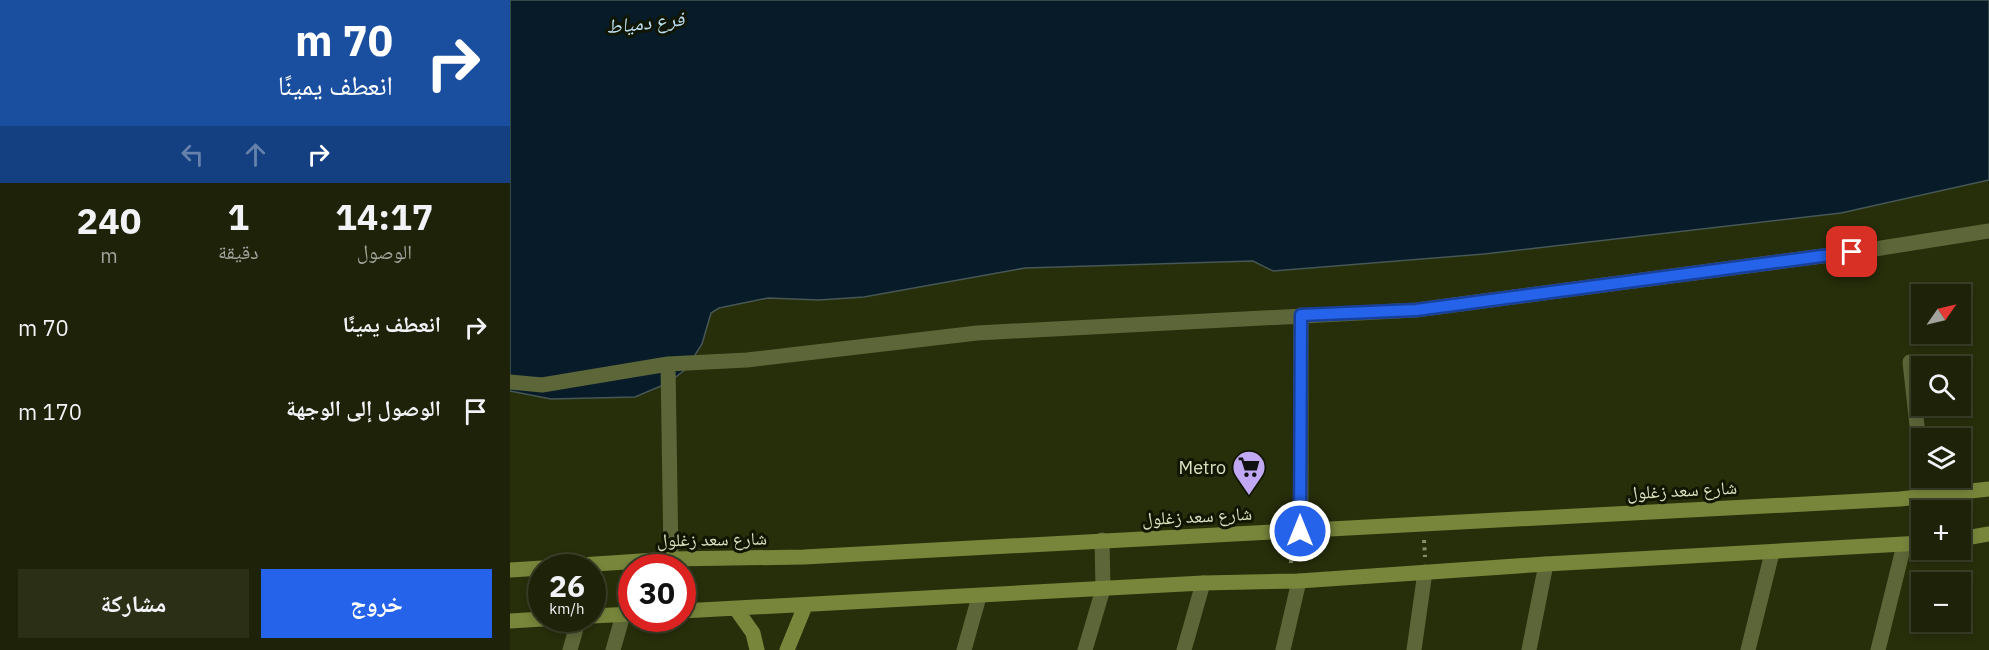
<!DOCTYPE html>
<html lang="ar">
<head>
<meta charset="utf-8">
<style>
	:root { --surface:#1d2208; --page:#2a2f16; --text:#f1f3f6; --muted:#a0a49c; --line:#3b3f29; --accent:#2563eb }
	body { margin:0; font-family:"IBM Plex Sans","Noto Naskh Arabic",sans-serif; background:var(--page); color:var(--text); direction:rtl; height:100vh; display:flex; flex-direction:column; font-size:22px; white-space:nowrap }
	* { box-sizing:border-box; margin:0 }
	p { font-size:20px; color:var(--muted) }
	.icon { flex:none; width:33px; height:33px; fill:none; stroke:currentColor; stroke-width:2; stroke-linecap:round; stroke-linejoin:round }
	.map { position:relative; flex:1; overflow:hidden; direction:ltr }
	.sheet { display:flex; flex-direction:column; background:var(--surface); width:510px }
	.sheet>* { flex:none }
	.banner { background:#1a4fa0; color:#fff; overflow:hidden }
	.needle { width:39px; rotate:56deg }
	.tools { position:absolute; left:1401px; top:284px; display:grid; gap:12px }
	.tools a { display:grid; place-items:center; width:60px; height:60px; border-radius:0px; background:var(--surface); box-shadow:0 3px 9px #0003,0 0 0 2px var(--line); font-size:30px }
	.speed { position:absolute; left:18px; top:554px; display:flex; gap:12px; font-size:30px; font-weight:700; text-align:center }
	.speed>* { display:grid; place-content:center; width:78px; height:78px; border-radius:50%; background:var(--surface); box-shadow:0 3px 9px #0003,0 0 0 2px var(--line); line-height:1 }
	.speed small { font-size:15px; font-weight:400 }
	.speed .limit { border:9px solid #d22; background:#fff; color:#111 }
	.pin { position:absolute; display:grid; place-items:center; width:51px; height:51px; color:#fff; margin:-26px; border-radius:12px; box-shadow:0 3px 9px #0006 }
	.me { position:absolute; width:66px; margin:-33px; rotate:0deg; stroke-linejoin:round; filter:drop-shadow(0 0 4px #0008) }
	.turn { display:flex; align-items:center; gap:21px; height:126px; padding:0 18px; font-size:27px }
	.turn .icon { width:78px; height:78px; stroke-width:2.5 }
	.turn b { display:block; font-size:42px; line-height:51px }
	.lanes { display:flex; align-items:center; height:57px; padding:0 18px; background:#0003; justify-content:center; gap:30px; direction:ltr }
	.lanes .off { opacity:.35 }
	.eta { display:flex; justify-content:space-evenly; align-items:center; height:102px; text-align:center }
	.eta b { font-size:36px; font-weight:800; line-height:42px }
	.primary-button { display:flex; gap:12px; margin-top:auto; padding:12px 18px }
	.primary-button a { flex:1; height:69px; border-radius:0px; background:var(--accent); color:#fff; font-size:24px; font-weight:800; line-height:69px; text-align:center }
	.primary-button a+a { background:var(--page); color:var(--text) }
	ul { padding:0; list-style:none }
	li { display:flex; align-items:center; gap:18px; height:84px; padding:0 18px }
	li div { flex:1 }
	li b { display:block; font-size:22px }
	li em { font-style:normal }
	main { display:flex; flex:1; min-height:0 }
	.map>svg:first-child { display:block }
	.water { fill:#071c28; stroke:#465755; stroke-width:1.5 }
	.lines { fill:none; stroke-linecap:round; stroke-linejoin:round }
	.path { stroke:#868e6b; stroke-width:4; stroke-dasharray:3 4.5; stroke-linecap:butt }
	.street { stroke:#5c6638; stroke-width:15 }
	.secondary { stroke:#77863b; stroke-width:15 }
	.route-casing { stroke:#184099; stroke-width:15 }
	.route { stroke:#2563eb; stroke-width:10 }
	.labels { text-anchor:middle; dominant-baseline:central; stroke-width:6; stroke-linejoin:round; paint-order:stroke }
	.poi-label { font-size:18px; fill:#d9e1bf; stroke:#111600; text-anchor:end }
	.street-label { font-size:18px; fill:#d9e1bf; stroke:#111600 }
	.water-label { font-size:20px; font-style:italic; fill:#bcddf5; stroke:#111600 }
</style>
</head>
<body>
<main>
<div class="map">
<svg width="1479" height="650" viewBox="0 0 1479 650">
	<rect width="100%" height="100%" fill="#272e0a"/>
	<path class="water" d="M0,0h1479v180l-148,33 -357,41 -211,17 -20,-10 -228,7 -161,29 -45,3 -51,-2 -49,10 -8,5 -9,31 -16,25 -18,14 -33,14 -84,2 -41,-8z"/>
	<g class="lines">
		<path class="path" d="M914,540l1,17
			M781,563l1,-16"/>
		<path class="street" d="M1400,362l12,109
			M158,364l3,195
			M0,382l32,3 126,-21 79,-4 230,-27 439,-23 459,-61 114,-18
			M791,531v-216
			M60,650l9,-32
			M103,650l10,-35
			M454,650l15,-53
			M575,650l18,-61 -1,-49
			M674,650l19,-67
			M773,650l16,-69
			M904,650l11,-78
			M1019,650l17,-86
			M1238,650l24,-97
			M1368,650l26,-105"/>
		<path class="secondary" d="M1450,539l29,-5
			M40,567l121,-8 133,-2 619,-33 477,-25 89,-10
			M0,570l32,-2
			M226,609l17,24 4,17
			M172,611l521,-28 96,-2 247,-17 376,-21
			M82,616l40,-2
			M0,621l49,-3
			M277,650l18,-44"/>
	</g>
	<g class="lines">
		<defs>
			<path id="route" d="M790,531l1,-216 115,-5 436,-58"/>
		</defs>
		<use href="#route" class="route-casing"/>
		<use href="#route" class="route"/>
	</g>
	<defs>
		<symbol id="supermarket-pin" viewBox="-11 -11 22 30"><path d="M0 17L-7.5 6A9.5 9.5 0 1 1 7.5 6Z" fill="#c1a8f3" stroke="#111600"/><path d="M-6-5.5h2.5l.6 2H6L4.5 2H-2.5L-4.4-4H-6ZM-1.5 3.2a1.3 1.3 0 1 0 .1 0ZM3 3.2a1.3 1.3 0 1 0 .1 0Z" fill="#111"/></symbol>
	</defs>
	<g fill-rule="evenodd">
		<use href="#supermarket-pin" x="720" y="448" width="38" height="52"/>
	</g>
	<g class="labels">
		<g class="poi-label">
			<text x="716" y="467">Metro</text>
		</g>
		<g class="street-label">
			<text transform="translate(1172 490) rotate(-3)">شارع سعد زغلول</text>
			<text transform="translate(687 516) rotate(-3)">شارع سعد زغلول</text>
			<text transform="translate(202 539) rotate(-1)">شارع سعد زغلول</text>
		</g>
		<g class="water-label">
			<text transform="translate(135 22) rotate(-6)">فرع دمياط</text>
		</g>
	</g>
</svg>
<div class="tools">
<a><svg class="needle" viewBox="-14 -14 28 28"><path d="M0-13l5 13h-10z" fill="#e53935"/><path d="M0 13l5-13h-10z" fill="#a0a49c"/></svg></a>
<a><svg class="icon" aria-label="search" viewBox="0 0 24 24"><circle cx="10" cy="10" r="6"/><path d="M15 15l6 6"/></svg></a>
<a><svg class="icon" aria-label="layers" viewBox="0 0 24 24"><path d="M12 4l9 5-9 5-9-5zM3 14l9 5 9-5"/></svg></a>
<a>+</a>
<a>−</a>
</div>
<div class="speed"><div>26<small>km/h</small></div><div class="limit">30</div></div>
<div class="pin" style="left:1342px;top:252px;background:#d93025"><svg class="icon" aria-label="arrive" viewBox="0 0 24 24"><path d="M6 21V4h12l-3 4 3 4H6"/></svg></div>
<svg class="me" style="left:790px;top:531px" viewBox="-20 -20 40 40"><circle r="17" fill="#2563eb" stroke="#fff" stroke-width="3"/><path d="M0-11L8 9 0 5-8 9z" fill="#fff"/></svg>
</div>
<section class="sheet">
<div class="banner">
<div class="turn"><svg class="icon" aria-label="right" viewBox="0 0 24 24"><path d="M7 20v-9h11M14 6l5 5-5 5"/></svg><div><b>70 m</b>انعطف يمينًا</div></div>
<div class="lanes"><svg class="icon off" aria-label="left" viewBox="0 0 24 24"><path d="M17 20v-9H6M10 6l-5 5 5 5"/></svg><svg class="icon off" aria-label="ahead" viewBox="0 0 24 24"><path d="M12 20V5M6 11l6-6 6 6"/></svg><svg class="icon" aria-label="right" viewBox="0 0 24 24"><path d="M7 20v-9h11M14 6l5 5-5 5"/></svg></div>
</div>
<div class="eta">
<div><b>14:17</b><p>الوصول</p></div>
<div><b>1</b><p>دقيقة</p></div>
<div><b>240</b><p>m</p></div>
</div>
<ul>
<li><svg class="icon" aria-label="right" viewBox="0 0 24 24"><path d="M7 20v-9h11M14 6l5 5-5 5"/></svg><div><b>انعطف يمينًا</b></div><em>70 m</em></li>
<li><svg class="icon" aria-label="arrive" viewBox="0 0 24 24"><path d="M6 21V4h12l-3 4 3 4H6"/></svg><div><b>الوصول إلى الوجهة</b></div><em>170 m</em></li>
</ul>
<div class="primary-button"><a>خروج</a><a>مشاركة</a></div>
</section>
</main>
</body>
</html>
